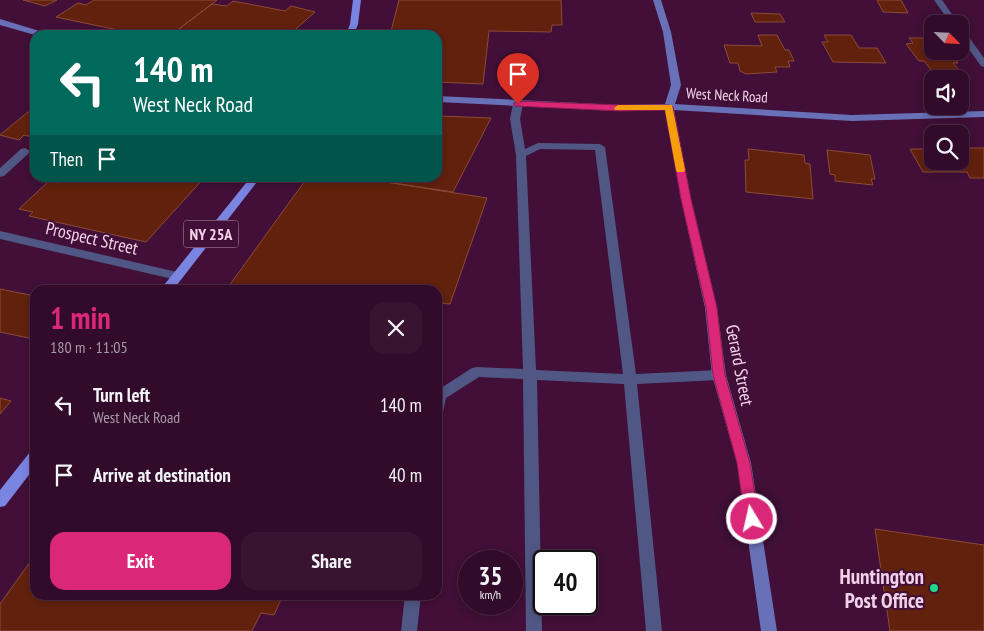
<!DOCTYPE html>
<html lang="en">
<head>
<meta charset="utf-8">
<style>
	:root { --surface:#310b29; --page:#391431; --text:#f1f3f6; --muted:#a89ba8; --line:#4c2b46; --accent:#db2777 }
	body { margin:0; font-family:"PT Sans Narrow",sans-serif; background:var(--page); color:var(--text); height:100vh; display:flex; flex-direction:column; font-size:19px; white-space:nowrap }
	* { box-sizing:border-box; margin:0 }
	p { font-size:16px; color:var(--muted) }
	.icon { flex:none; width:28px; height:28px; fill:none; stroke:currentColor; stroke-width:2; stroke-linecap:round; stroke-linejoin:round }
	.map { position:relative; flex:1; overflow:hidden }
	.details { position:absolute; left:30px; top:285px; width:412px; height:315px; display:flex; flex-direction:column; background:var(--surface); border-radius:15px; box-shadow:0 2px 8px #0003,0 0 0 1px var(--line) }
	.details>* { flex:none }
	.banner { position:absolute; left:30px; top:30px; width:412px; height:152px; border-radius:15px; box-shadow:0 2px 8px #0003,0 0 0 1px var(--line); background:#00695c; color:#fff; overflow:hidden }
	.needle { width:32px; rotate:114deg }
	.tools { position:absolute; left:924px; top:15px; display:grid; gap:10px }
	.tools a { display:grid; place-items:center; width:45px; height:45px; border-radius:10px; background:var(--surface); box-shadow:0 2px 8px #0003,0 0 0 1px var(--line); font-size:25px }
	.speed { position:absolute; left:458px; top:550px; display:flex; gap:10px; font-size:25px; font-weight:700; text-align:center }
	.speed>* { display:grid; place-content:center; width:65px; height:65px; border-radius:50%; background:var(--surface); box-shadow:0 2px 8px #0003,0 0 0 1px var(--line); line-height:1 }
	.speed small { font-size:12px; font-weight:400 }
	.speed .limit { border:2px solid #111; border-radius:8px; background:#fff; color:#111 }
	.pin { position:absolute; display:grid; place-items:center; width:42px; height:42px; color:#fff; margin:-51px -21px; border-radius:50% 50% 50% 0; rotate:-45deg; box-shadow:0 0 5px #0007 }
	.pin .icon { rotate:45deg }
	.me { position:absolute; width:55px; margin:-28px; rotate:351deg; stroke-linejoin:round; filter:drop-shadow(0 0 4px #0008) }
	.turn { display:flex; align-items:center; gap:18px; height:105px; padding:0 20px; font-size:22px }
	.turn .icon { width:65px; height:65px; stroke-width:2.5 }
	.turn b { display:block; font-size:35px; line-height:42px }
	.then { display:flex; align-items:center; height:48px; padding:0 20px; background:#0003; gap:10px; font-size:19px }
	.round { display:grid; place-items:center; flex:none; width:52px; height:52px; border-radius:15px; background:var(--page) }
	.overview { display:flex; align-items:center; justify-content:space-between; height:85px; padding:0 20px }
	h1 { font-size:30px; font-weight:700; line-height:38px; color:var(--accent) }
	.cta { display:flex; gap:10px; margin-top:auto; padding:10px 20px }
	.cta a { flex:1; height:58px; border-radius:15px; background:var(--accent); color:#fff; font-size:20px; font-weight:700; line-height:58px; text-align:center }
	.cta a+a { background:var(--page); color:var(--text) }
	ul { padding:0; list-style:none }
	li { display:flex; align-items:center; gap:15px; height:70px; padding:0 20px }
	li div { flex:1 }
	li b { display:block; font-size:19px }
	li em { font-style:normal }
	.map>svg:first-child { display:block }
	.building { fill:#61210d; stroke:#8d4b38 }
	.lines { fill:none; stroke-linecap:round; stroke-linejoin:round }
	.lane { fill:#505784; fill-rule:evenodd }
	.street { fill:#505784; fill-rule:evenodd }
	.secondary { fill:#6870b8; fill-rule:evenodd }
	.primary { fill:#7a84e1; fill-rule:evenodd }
	.route { fill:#db2777; stroke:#8e194d }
	.slow { fill:#f59e0b }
	.poi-dot { fill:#1fd887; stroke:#410f37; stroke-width:2 }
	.labels { text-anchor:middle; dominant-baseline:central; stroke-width:4; stroke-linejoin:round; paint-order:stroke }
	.far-street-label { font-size:15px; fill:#f3d2e9; stroke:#410f37 }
	.shield { fill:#410f37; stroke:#be98b4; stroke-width:1 }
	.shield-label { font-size:16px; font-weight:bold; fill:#f3d2e9 }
	.street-label { font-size:18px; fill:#f3d2e9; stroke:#410f37 }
	.near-poi-label { font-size:21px; font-weight:bold; fill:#f3d2e9; stroke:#410f37; text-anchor:end }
</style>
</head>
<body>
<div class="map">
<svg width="984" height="631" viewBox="0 0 984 631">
	<rect width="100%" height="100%" fill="#410f37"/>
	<path class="building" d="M23,0h34l-12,6z
		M94,0h123l-46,35h-29l-86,-18 22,-14 8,2z
		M399,0h162l1,25h-10l-1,7 -62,-1 -6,53 -45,-2v-47h-48z
		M877,0h24l7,13 -25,-1z
		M233,1l52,10 6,-5 24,6 -26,23h-118l41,-31 15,2z
		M751,13l29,1 5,8h-30z
		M758,35h19l8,15h4l5,11h-6l2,6h-15l2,5 -31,2 -6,-3 -2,-8h-8l-6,-18 38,1z
		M824,35h27l8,13h18l9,15 -53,-1 -11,-20h6z
		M909,38h14l2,3 7,-1v11h17l9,12h-5l6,7 -27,1 -8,-10h-5l-13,-17 7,-1z
		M28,112l7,2v24l-11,-3 -5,5 -19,-5z
		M438,116l53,2 -38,74 -93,-14h78z
		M960,148h24v30h-14l-3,-6h-44l-13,-23h22v12h28z
		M748,149l56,6 1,8 5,1 3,35 -67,-7 -1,-32h4z
		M827,150l43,5 5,24h-4l2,6 -38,-4v-6l-5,-1z
		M66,178h138l-58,64 -117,-26 4,-4 -14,-3 30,-28 10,2z
		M307,178h53l127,20 -37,106 -12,-1v-13h-212z
		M0,289l35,7v35l-6,7 -29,-6z
		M0,398l11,3 -11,13z
		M875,529l109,16v86h-94z
		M35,555v40h248l-9,20 -13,-2 -9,18h-252v-27z"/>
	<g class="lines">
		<path class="lane" d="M518,101l5,3 -3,15 5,30 13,-6 62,1 5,3 31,227 83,-4 5,1 2,4 -2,4 -5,1 -82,4 25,247h-16l-22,-247 -87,-4 5,251h-16l-3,-252 -44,-2 -33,21 -3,14 -5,1v-23l34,-22 5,-1 46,2 -7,-214 -6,-36 3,-15zM540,149l55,1 28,224 -87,-4 -10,-214z
			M25,148l5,3 -1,2 -25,23 -4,1v-9l21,-19z
			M405,595h16l-4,36h-16z"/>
		<path class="street" d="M934,0h8l17,24h-8z
			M960,28l3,1 21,29v9l-3,-1 -21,-29z
			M0,231l177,41 6,4 -6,4 -177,-41z"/>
		<path class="secondary" d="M653,0h8l10,32 10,53 -6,19 177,11 132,-4v6l-132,4 -178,-11 17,89 26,109 9,67 25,88 26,168h-16l-24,-168 -25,-88 -7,-67 -24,-109 -16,-89 -45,1 -182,-9v-6l182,9 45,-1 6,-19 -8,-53z
			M0,19l46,14 1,2h-12l-35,-10z"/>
		<path class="primary" d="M353,0h8l-3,24 -4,11h-8l4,-11z
			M250,178h10l-87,112h-13z
			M35,450v17l-30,39 -5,1v-17l30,-38z"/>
	</g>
	<path class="route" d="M518,101l102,4h49l4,2 18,92 26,109 8,67 25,88 9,56 -2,4 -5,2 -5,-2 -2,-4 -8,-56 -24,-88 -7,-67 -25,-109 -16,-89 -45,1 -105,-5 -2,-2z"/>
	<path class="slow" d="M618,105h54l13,65 -1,2h-7l-1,-2 -11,-60h-50l-1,-2z"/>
	<circle class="poi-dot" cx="934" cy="588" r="5"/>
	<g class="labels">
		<g class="far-street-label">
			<text transform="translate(727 95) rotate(3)">West Neck Road</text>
		</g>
		<rect class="shield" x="183.5" y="220.5" width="55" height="27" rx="4"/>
		<g class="shield-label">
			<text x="211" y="234">NY 25A</text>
		</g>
		<g class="street-label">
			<text transform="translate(92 238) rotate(13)">Prospect Street</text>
			<text transform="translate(740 365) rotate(79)">Gerard Street</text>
		</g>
		<g class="near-poi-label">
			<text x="924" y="576">Huntington<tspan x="924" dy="24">Post Office</tspan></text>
		</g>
	</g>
</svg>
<div class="tools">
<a><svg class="needle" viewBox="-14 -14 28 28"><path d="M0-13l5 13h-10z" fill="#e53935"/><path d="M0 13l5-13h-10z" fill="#a89ba8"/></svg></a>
<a><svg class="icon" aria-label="sound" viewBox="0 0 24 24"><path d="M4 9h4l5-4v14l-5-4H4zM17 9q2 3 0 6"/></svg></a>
<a><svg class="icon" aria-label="search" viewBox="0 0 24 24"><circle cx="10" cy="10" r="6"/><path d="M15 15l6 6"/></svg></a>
</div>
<div class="speed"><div>35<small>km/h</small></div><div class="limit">40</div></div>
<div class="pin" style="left:518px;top:104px;background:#d93025"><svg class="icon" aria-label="arrive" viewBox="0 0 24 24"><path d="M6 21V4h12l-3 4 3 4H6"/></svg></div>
<svg class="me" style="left:752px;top:519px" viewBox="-20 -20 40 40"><circle r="17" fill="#db2777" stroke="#fff" stroke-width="3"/><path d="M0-11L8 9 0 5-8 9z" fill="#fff"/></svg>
<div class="banner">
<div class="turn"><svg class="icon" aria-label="left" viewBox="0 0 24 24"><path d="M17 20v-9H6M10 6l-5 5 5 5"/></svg><div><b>140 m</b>West Neck Road</div></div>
<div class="then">Then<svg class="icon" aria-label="arrive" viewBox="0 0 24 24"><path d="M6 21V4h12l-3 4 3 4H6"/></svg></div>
</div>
<section class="details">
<div class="overview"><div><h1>1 min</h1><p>180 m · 11:05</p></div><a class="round"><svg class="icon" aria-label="close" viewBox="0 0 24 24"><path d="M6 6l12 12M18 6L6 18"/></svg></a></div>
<ul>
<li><svg class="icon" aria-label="left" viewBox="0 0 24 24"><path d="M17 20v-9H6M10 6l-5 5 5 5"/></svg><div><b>Turn left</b><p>West Neck Road</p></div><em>140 m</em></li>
<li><svg class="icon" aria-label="arrive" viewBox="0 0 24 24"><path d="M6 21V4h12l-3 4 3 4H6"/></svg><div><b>Arrive at destination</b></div><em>40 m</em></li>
</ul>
<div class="cta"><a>Exit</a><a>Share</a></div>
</section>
</div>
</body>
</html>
